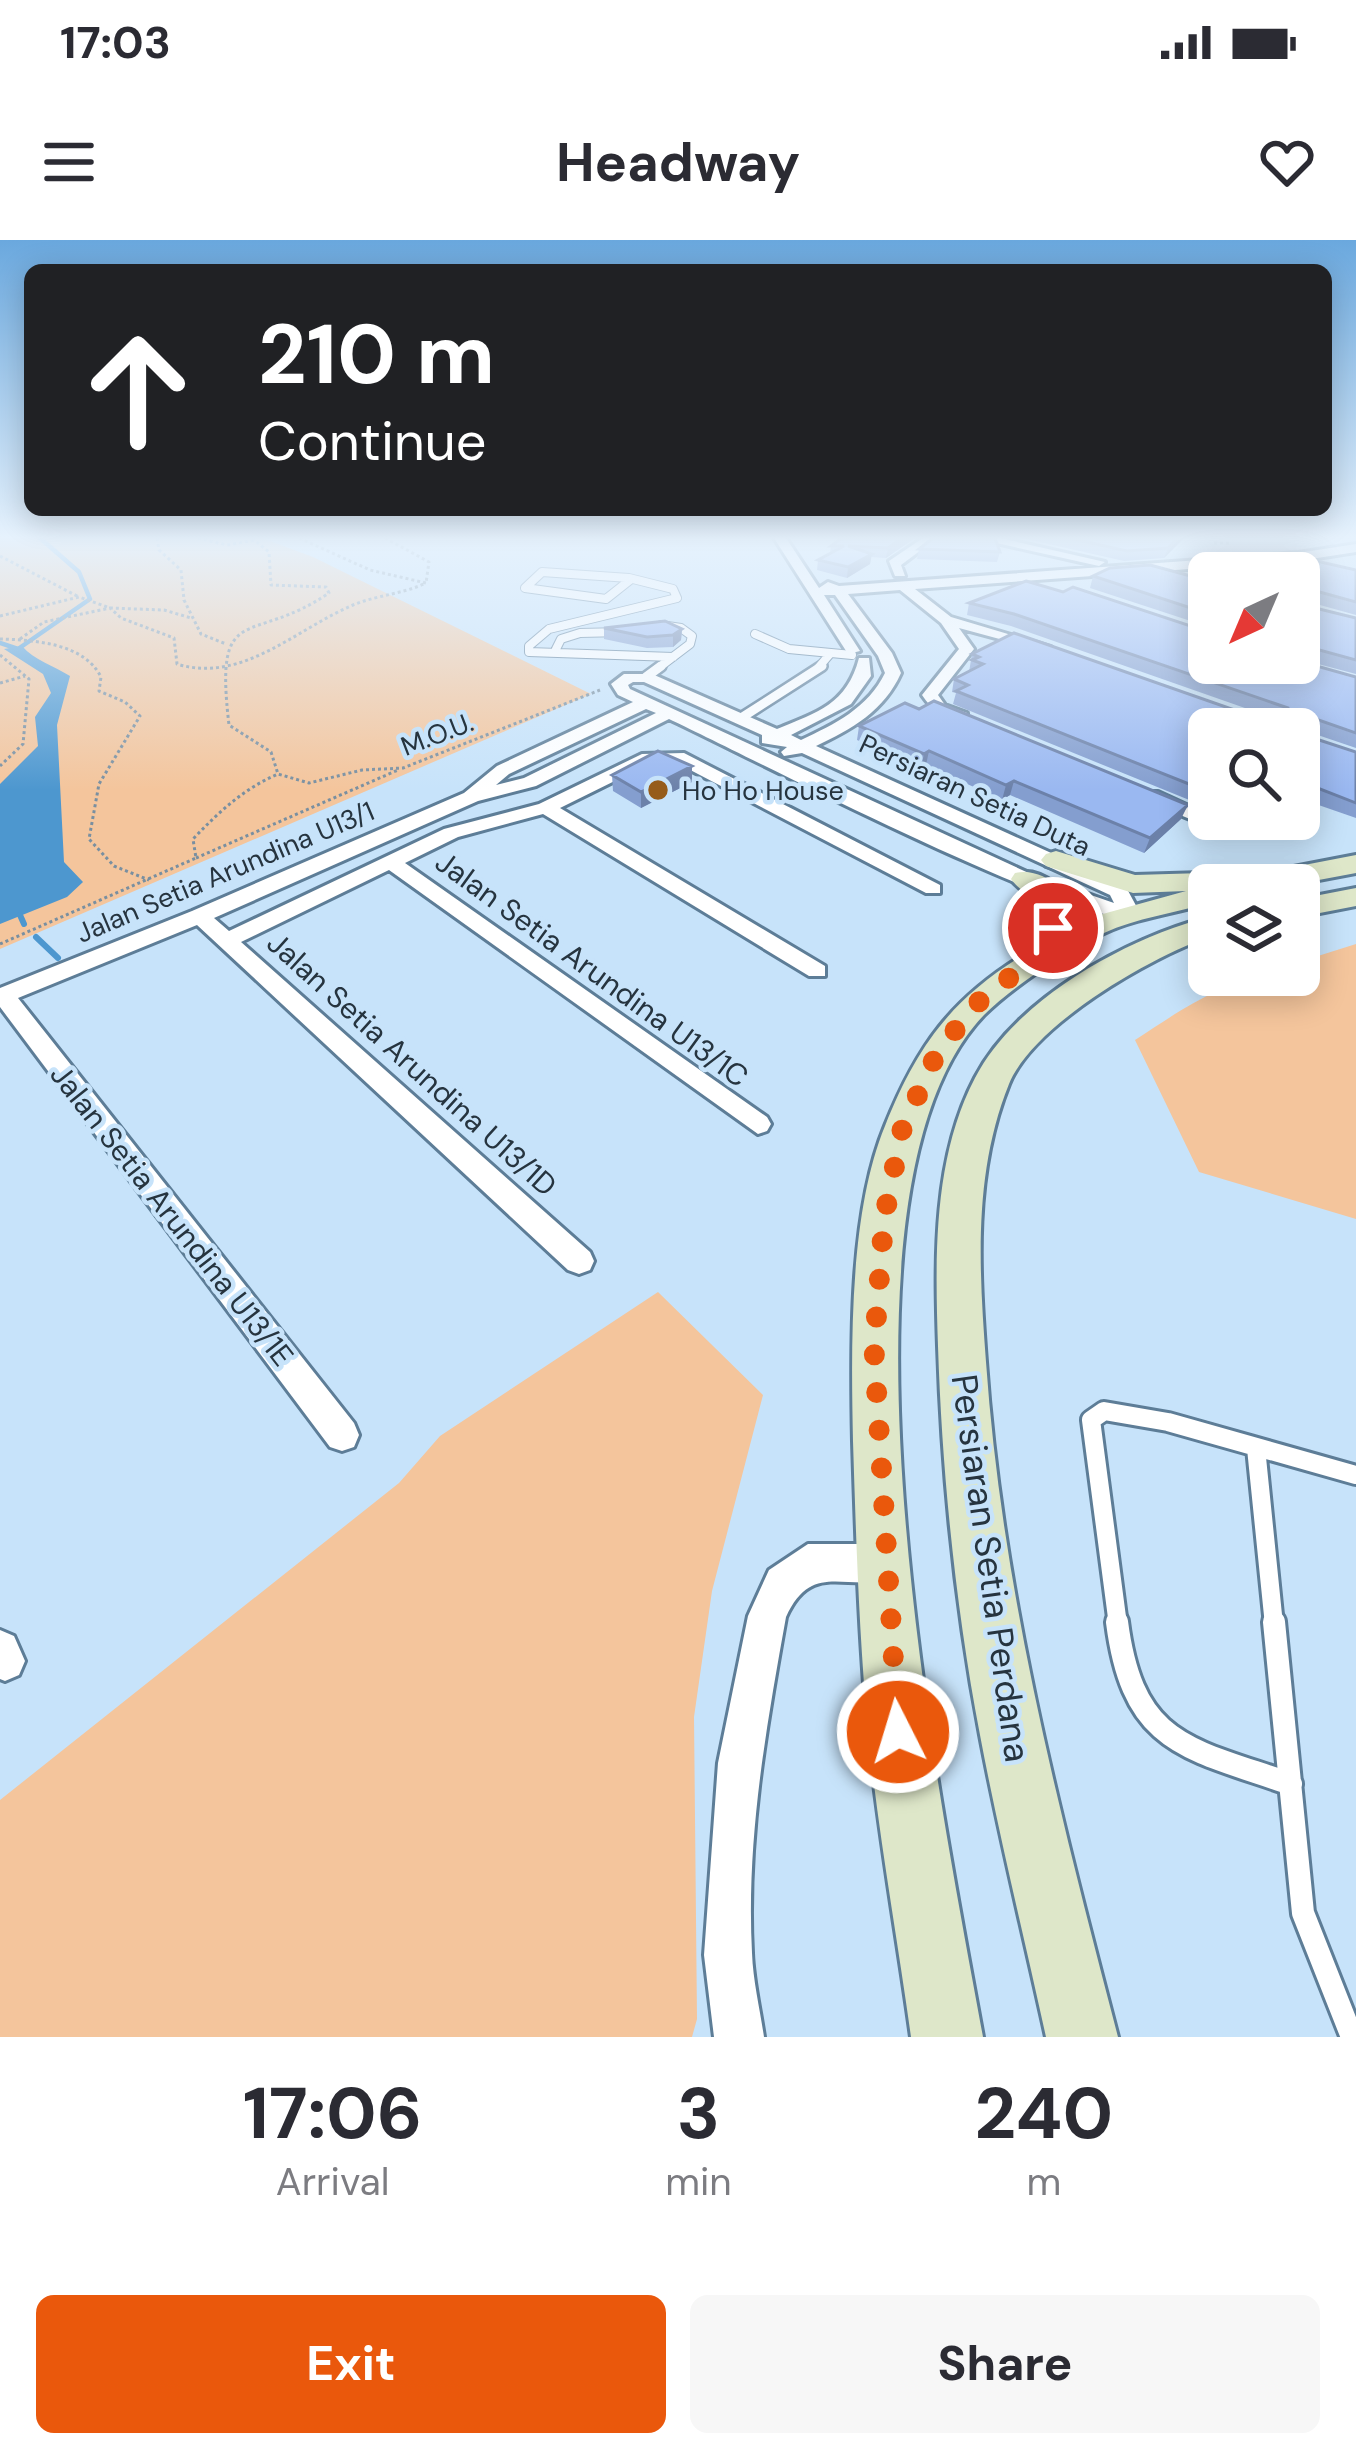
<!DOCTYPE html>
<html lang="en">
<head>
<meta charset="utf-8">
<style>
	:root { --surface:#fff; --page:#f7f7f7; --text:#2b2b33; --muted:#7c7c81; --accent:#ea580c }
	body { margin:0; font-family:"DM Sans",sans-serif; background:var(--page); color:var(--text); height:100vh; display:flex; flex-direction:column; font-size:45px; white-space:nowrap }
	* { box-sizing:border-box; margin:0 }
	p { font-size:39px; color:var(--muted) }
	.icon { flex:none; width:66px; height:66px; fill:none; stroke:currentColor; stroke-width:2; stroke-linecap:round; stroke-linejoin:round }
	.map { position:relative; height:1797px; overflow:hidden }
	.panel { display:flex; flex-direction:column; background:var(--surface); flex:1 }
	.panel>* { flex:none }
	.hud { position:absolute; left:24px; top:24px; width:1308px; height:252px; border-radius:18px; box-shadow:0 6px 30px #0003; background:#202124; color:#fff; overflow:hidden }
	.needle { width:78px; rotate:224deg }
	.buttons { position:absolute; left:1188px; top:312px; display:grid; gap:24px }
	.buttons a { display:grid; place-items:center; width:132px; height:132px; border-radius:18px; background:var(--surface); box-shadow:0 6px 30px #0003; font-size:60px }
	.pin { position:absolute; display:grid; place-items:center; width:102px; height:102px; color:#fff; margin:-51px; border:6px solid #fff; border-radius:50%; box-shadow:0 3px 12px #0007 }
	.me { position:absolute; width:132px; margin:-66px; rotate:355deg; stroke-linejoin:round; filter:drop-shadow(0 0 9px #0008) }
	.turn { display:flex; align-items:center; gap:42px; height:252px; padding:0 36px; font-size:54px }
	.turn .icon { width:156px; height:156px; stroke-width:2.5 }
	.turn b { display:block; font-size:84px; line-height:102px }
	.eta { display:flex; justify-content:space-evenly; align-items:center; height:204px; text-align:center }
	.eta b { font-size:72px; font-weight:700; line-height:84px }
	.primary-button { display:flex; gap:24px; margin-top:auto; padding:24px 36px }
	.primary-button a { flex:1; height:138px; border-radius:18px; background:var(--accent); color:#fff; font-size:48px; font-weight:700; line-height:138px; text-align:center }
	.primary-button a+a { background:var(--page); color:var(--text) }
	.status { display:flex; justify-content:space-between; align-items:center; height:84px; padding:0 60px; background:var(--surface); direction:ltr }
	.status svg { height:33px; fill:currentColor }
	header { display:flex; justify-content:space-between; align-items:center; height:156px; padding:0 36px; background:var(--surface); font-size:54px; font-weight:700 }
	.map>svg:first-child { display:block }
	.green { fill:#f4c59c }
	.water { fill:#4d97cf }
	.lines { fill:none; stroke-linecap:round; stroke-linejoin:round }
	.stream-far1 { stroke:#4d97cf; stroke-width:4.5 }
	.stream { stroke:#4d97cf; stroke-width:6 }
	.service-far3-casing { stroke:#5d7d97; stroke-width:10 }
	.service-far2-casing { stroke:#5d7d97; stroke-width:14 }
	.service-far1-casing { stroke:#5d7d97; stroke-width:24 }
	.service-casing { stroke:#5d7d97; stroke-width:28 }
	.minor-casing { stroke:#5d7d97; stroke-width:6 }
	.secondary-casing { stroke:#5d7d97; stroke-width:6 }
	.path { stroke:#798fa0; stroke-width:3; stroke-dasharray:3 3; stroke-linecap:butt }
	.service-far3 { stroke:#fff; stroke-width:8 }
	.service-far2 { stroke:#fff; stroke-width:9 }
	.service-far1 { stroke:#fff; stroke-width:18 }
	.service { stroke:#fff; stroke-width:22 }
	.minor { fill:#fff; fill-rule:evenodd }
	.secondary { fill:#dee7c9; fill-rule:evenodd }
	.wall { fill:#849ecf }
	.shaded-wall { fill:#6c81a9 }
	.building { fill:#9ab8f1; stroke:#6c81a9; stroke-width:3 }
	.route { stroke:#ea580c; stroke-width:21; stroke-dasharray:0 37.8 }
	.poi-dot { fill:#965c1a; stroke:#c7e3fa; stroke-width:4.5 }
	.labels { text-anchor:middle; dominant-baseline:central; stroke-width:9; stroke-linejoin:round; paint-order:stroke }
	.far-street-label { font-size:27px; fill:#26343f; stroke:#c7e3fa }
	.far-poi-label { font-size:27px; fill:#26343f; stroke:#c7e3fa; text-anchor:start }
	.street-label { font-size:30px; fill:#26343f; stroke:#c7e3fa }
	.near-street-label { font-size:36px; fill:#26343f; stroke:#c7e3fa }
</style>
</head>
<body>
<div class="status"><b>17:03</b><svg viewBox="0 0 49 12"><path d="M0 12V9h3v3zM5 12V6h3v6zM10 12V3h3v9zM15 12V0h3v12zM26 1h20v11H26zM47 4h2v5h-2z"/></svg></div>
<header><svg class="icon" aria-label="menu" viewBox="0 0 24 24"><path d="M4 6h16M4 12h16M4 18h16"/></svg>Headway<svg class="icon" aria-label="heart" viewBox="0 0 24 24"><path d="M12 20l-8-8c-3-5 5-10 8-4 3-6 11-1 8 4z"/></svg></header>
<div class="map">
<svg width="1356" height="1797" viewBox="0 0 1356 1797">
	<rect width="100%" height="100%" fill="#c7e3fa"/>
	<path class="green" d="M0,298h262l51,19 278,137 -591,255z
		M1356,704v275l-157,-47 -64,-132c57,-37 94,-65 164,-65v-13z
		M658,1052l105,103 -51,196 -18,126 3,302 -5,18h-692v-237l399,-317 41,-47z"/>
	<path class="water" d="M22,406c12,14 32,20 48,30l-13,49 7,137 19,20 -16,15 -67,27v-140l38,-38 -3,-29 16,-24 -8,-19 -39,-25z"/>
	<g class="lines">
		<path class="stream-far1" d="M0,403l18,6 72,-50 -11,-27 -39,-34"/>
		<path class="stream" d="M20,675l4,9
			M36,697l22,21"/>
		<defs>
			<path id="service-far3" d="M630,340l-24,19 -81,-11 17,-16 87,6 44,11 4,9 -128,31 -20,17v6l144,5
				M755,394l34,15 63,6
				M556,409l5,-10 19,-6 42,-1
				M657,429l33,-25 2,-8 -11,-8 -20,-3
				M817,429l13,-15"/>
			<path id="service-far2" d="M646,437l15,-11
				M741,478l81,-52"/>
			<path id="service-far1" d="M1256,1208l18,177
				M1118,1385l-27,-205 13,-9 64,11 188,53"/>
			<path id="service" d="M1117,1382c16,124 71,126 174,162
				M1274,1382l29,291 49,124"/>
			<path id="minor" d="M774,298h12l33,50 9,-6 11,4 459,-33 58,-9v8l-58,9 -383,28 36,28 100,30 -7,4 -85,-23 15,21 -36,46 7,10 22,8v8c-20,2 -34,-10 -45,-26l37,-46 -18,-26 -41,-33 -52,4 44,59 9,20c-17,38 -49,56 -85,73l310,141 14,26 -3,5c-59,10 -393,-164 -468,-199l-133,67 -58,15 -264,117 15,13 215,-102 95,-25 103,-50 42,-1 256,132v8h-14l-251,-131 -24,1 -91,45 265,158v10h-16l-266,-162 -85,23 -53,26 362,254 4,7 -4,7 -9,3 -369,-264 -148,72 349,310 4,9 -4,9 -11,4 -11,-4 -371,-345 -179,73 336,425 5,12 -5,12 -12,4 -12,-4 -330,-440v-19l192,-77 272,-118 33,-27 136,-64 -15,-7 -7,-11 13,-10h28l125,55c41,-17 70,-25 82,-71h10l2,18 -20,28 -60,31 10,5c34,-16 67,-32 84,-67l-7,-17 -43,-61h-11l36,56 -12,3zM633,442h11l118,53v8l25,4 -6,5 3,4 18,-3 308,142 4,8 -81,-28 -403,-186 -2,-4zM646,469l10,4 -132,65 -28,7 13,-11z
				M923,298h14l-36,27 4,11h-10l-6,-15z
				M974,298h26l105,24 -6,4z
				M1144,552h14l61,28 -17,4 -58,-24z
				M808,1304h76l13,6 6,13 -6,13c-47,20 -84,-19 -111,41 -20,111 -40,223 -34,336 1,28 8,56 12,84h-50l-10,-82 14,-192 30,-147 21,-46z
				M0,1390l14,6 11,25 -6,14 -14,6 -5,-2z"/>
			<path id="secondary" d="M1056,611l79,24 138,-4 83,-16v18l-64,12h-83v18c-34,10 -73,15 -105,30 -35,16 -93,55 -120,82 -170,177 -42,795 -1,1022h-72c-14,-102 -33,-204 -43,-306 -9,-96 -12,-194 -15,-290 -2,-94 -4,-228 32,-315 32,-80 66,-127 140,-172l-8,-8 33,-28c-6,-19 -28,-23 -39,-39l4,-6c29,-7 58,22 66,47l105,-29 -53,2 -87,-27 -5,-6 5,-6z
				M1356,648v18l-57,11v-18z
				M1209,677v20c-59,20 -176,88 -200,147 -36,89 -30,185 -23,278 16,230 74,453 132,675h-72c-22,-101 -47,-201 -66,-302 -24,-125 -38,-262 -42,-389 -3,-88 -5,-188 37,-268 40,-78 151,-140 234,-161z"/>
		</defs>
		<use href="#service-far3" class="service-far3-casing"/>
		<use href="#service-far2" class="service-far2-casing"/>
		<use href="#service-far1" class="service-far1-casing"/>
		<use href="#service" class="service-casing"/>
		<use href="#minor" class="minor-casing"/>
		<use href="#secondary" class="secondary-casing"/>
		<path class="path" d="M157,298l2,12 22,20 3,30 17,34 25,10
			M198,298l29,7 28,-5
			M252,298l17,14 2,33 55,2 3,6c-79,54 -115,5 -100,132l42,27 7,22 31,9 53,-13 41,-2 197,-78
			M385,298l44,24 -3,21
			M1214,303h18
			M0,316l79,41
			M0,376l79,-19 31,11 54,2 27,8
			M0,399c34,1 84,4 101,38l-2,14 26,11 15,14 -41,68 -10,55 25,27 35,14
			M20,399l24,-17 66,-14 11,10 53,20 3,26c65,20 119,-35 176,-59 24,-10 50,-11 73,-22l-56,-13 -71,-32
			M0,415l29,24 -6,65 -23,22
			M0,443l25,-7
			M196,618l202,-88
			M0,704l196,-86 -3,-19c26,-27 50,-50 85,-65"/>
		<use href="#service-far3" class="service-far3"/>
		<use href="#service-far2" class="service-far2"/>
		<use href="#service-far1" class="service-far1"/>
		<use href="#service" class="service"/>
		<use href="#minor" class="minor"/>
		<use href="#secondary" class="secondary"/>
	</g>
	<path class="wall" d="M915,298l-29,20 -15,-1 -1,7 -23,14 -30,-8 1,-10 12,-6 1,-8z
		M1022,298h162l-20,20 -40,3z
		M919,309l81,3 -3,10 -80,-3z
		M1270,326l86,4v45l-54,-15 1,5 53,13v56l-57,-15v-86z
		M1093,336l116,5v46l-119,-39z
		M969,363l240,60 147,14v71l-53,-18 1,5 52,17v66l-49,-17 -98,-72v79l-256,-104 3,-11 -4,-1 2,-13 15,-7 3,-18 291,66h16l-268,-94 -44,-11z
		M604,388l78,1 -1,11 -8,7 -26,1 -43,-9z
		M859,486l322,93 -37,34 -134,-58 -8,5 -76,-35 -5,3 -64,-28z
		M612,535l80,7 -51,26 -28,-17z
		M1235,579h52l-16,15z"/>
	<path class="shaded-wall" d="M902,298h13l-29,20 2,-10z
		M1178,298h6l-20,20 4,-10z
		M872,314l-2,10 -23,14 1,-11z
		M682,389l-1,11 -8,7v-12z
		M929,511l-3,14 -5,3 3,-14z
		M692,526v16l-51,26v-16z
		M1014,541l-4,14 -8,5 4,-15z
		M1315,547l-8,14 -8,7v-7z
		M1188,565l-7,14 -37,34 6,-15z
		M1279,579h8l-16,15 7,-14z"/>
	<path class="building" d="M842,298h60l-14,10 -40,-2 24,8 -24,13 -30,-7 26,-14h-13z
		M933,298h62l5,14 -81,-3z
		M1069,298h109l-10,10 -41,3z
		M1290,315l66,15v32l-51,-14 -5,4 3,13 53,13v42l-51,-14 -6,1v-74h-73l20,-11 24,4z
		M1150,325l59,16v33l-116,-38 17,-8z
		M1026,341l37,11 10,-5 136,45v31h90v-2l57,16v56l-49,-17 -6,4 3,15 52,17v51l-41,-16 -16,14v-72h-90v63l-253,-101 12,-6 -14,-6 29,-15 -11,-4 7,-3 -7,-3 42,-21 249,87h28l-3,-12 -274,-94 -45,-11z
		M665,381l17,8 -9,6 -26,2 -43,-9z
		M934,461l254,104 -38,33 -136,-57 -8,4 -77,-34 -5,3 -65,-28 46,-23 14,6z
		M658,511l34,15 -51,26 -29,-17z"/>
	<linearGradient id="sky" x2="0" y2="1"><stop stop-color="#6aa8de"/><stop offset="0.54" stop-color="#e6f2fd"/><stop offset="1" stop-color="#e6f2fd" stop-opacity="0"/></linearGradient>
	<rect width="1356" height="550" fill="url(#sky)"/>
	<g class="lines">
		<path class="route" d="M898,1492l-24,-383 10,-131 18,-88 30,-67 39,-55 37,-29 45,-51"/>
	</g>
	<circle class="poi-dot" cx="658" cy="550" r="12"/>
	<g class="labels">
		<g class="far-street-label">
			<text transform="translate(437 494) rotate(-21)">M.O.U.</text>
			<text transform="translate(975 555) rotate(25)">Persiaran Setia Duta</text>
			<text transform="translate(225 632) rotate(-23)">Jalan Setia Arundina U13/1</text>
		</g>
		<g class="far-poi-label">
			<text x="682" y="550">Ho Ho House</text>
		</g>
		<g class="street-label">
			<text transform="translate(592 729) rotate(36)">Jalan Setia Arundina U13/1C</text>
			<text transform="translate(412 824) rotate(42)">Jalan Setia Arundina U13/1D</text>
			<text transform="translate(172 975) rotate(52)">Jalan Setia Arundina U13/1E</text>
		</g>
		<g class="near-street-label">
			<text transform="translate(991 1328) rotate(82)">Persiaran Setia Perdana</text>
		</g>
	</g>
</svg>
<div class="buttons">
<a><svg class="needle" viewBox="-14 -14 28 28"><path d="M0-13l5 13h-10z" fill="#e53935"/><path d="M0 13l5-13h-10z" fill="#7c7c81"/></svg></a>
<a><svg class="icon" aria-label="search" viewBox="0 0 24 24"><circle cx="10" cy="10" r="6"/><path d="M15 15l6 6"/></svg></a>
<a><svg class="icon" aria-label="layers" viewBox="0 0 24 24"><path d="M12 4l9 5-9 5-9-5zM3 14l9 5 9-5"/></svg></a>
</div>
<div class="pin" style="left:1053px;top:688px;background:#d93025"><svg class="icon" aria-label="arrive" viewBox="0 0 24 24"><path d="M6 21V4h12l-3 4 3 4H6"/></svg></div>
<svg class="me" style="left:898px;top:1492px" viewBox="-20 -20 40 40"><circle r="17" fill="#ea580c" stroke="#fff" stroke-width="3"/><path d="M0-11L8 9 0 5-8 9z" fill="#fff"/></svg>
<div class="hud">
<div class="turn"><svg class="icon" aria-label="ahead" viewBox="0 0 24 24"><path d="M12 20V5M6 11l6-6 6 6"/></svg><div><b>210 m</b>Continue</div></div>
</div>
</div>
<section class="panel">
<div class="eta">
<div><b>17:06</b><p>Arrival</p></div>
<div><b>3</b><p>min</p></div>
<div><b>240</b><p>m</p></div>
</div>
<div class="primary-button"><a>Exit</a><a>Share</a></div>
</section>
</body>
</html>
